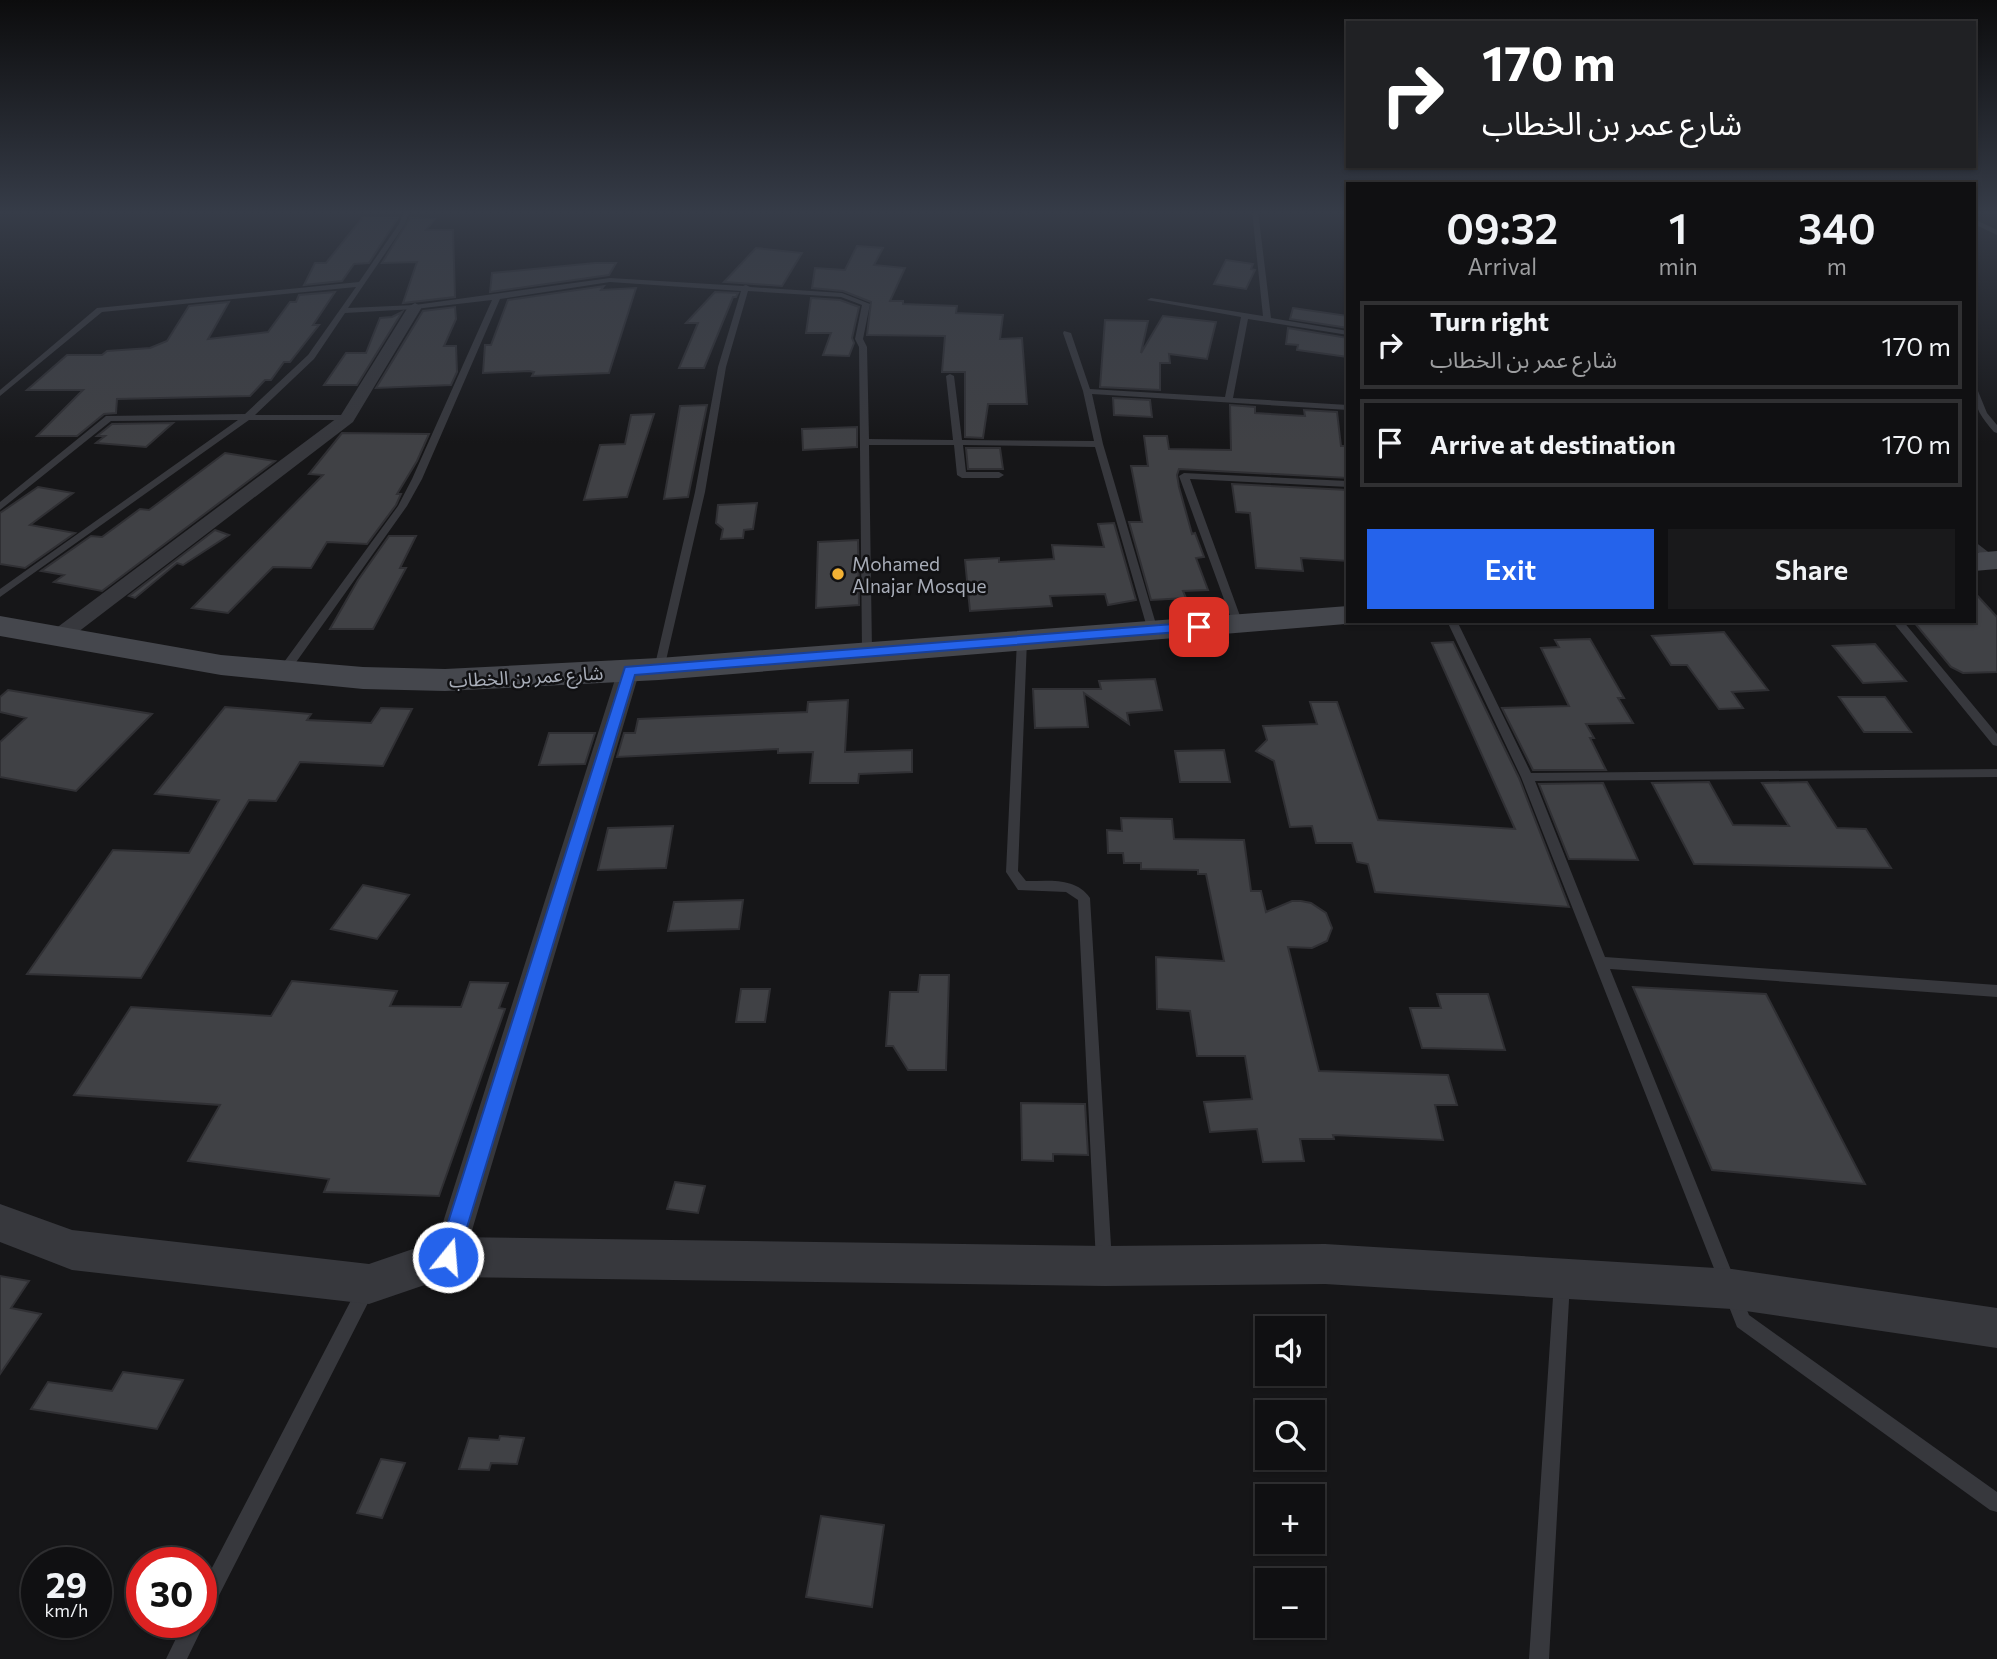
<!DOCTYPE html>
<html lang="en">
<head>
<meta charset="utf-8">
<style>
	:root { --surface:#101012; --page:#19191b; --text:#f1f3f6; --muted:#9c9d9f; --line:#303032; --accent:#2563eb }
	body { margin:0; font-family:Commissioner,"Noto Sans Arabic",sans-serif; background:var(--page); color:var(--text); height:100vh; display:flex; flex-direction:column; font-size:26px; white-space:nowrap }
	* { box-sizing:border-box; margin:0 }
	p { font-size:23px; color:var(--muted) }
	.icon { flex:none; width:38px; height:38px; fill:none; stroke:currentColor; stroke-width:2; stroke-linecap:round; stroke-linejoin:round }
	.map { position:relative; flex:1; overflow:hidden }
	.side { position:absolute; left:1346px; top:182px; width:630px; height:441px; display:flex; flex-direction:column; background:var(--surface); border-radius:0px; box-shadow:0 2px 5px #0004,0 0 0 2px var(--line) }
	.side>* { flex:none }
	.guide { position:absolute; left:1346px; top:21px; width:630px; height:147px; border-radius:0px; box-shadow:0 2px 5px #0004,0 0 0 2px var(--line); background:#202124; color:#fff; overflow:hidden }
	.controls { position:absolute; left:1255px; top:1316px; display:grid; gap:14px }
	.controls a { display:grid; place-items:center; width:70px; height:70px; border-radius:0px; background:var(--surface); box-shadow:0 2px 5px #0004,0 0 0 2px var(--line); font-size:35px }
	.speed { position:absolute; left:21px; top:1547px; display:flex; gap:14px; font-size:35px; font-weight:700; text-align:center }
	.speed>* { display:grid; place-content:center; width:91px; height:91px; border-radius:50%; background:var(--surface); box-shadow:0 2px 5px #0004,0 0 0 2px var(--line); line-height:1 }
	.speed small { font-size:18px; font-weight:400 }
	.speed .limit { border:10px solid #d22; background:#fff; color:#111 }
	.pin { position:absolute; display:grid; place-items:center; width:60px; height:60px; color:#fff; margin:-30px; border-radius:14px; box-shadow:0 4px 10px #0006 }
	.me { position:absolute; width:77px; margin:-38px; rotate:17deg; stroke-linejoin:round; filter:drop-shadow(0 0 5px #0008) }
	.turn { display:flex; align-items:center; gap:24px; height:147px; padding:0 21px; font-size:32px }
	.turn .icon { width:91px; height:91px; stroke-width:2.5 }
	.turn b { display:block; font-size:49px; line-height:60px }
	.eta { display:flex; justify-content:space-evenly; align-items:center; height:119px; text-align:center }
	.eta b { font-size:42px; font-weight:600; line-height:49px }
	.cta { display:flex; gap:14px; margin-top:auto; padding:14px 21px }
	.cta a { flex:1; height:80px; border-radius:0px; background:var(--accent); color:#fff; font-size:28px; font-weight:600; line-height:80px; text-align:center }
	.cta a+a { background:var(--page); color:var(--text) }
	ul { padding:0; list-style:none }
	li { display:flex; align-items:center; gap:21px; height:88px; margin:0 14px 10px; padding:0 7px; border:4px solid var(--line); border-radius:0px }
	li div { flex:1 }
	li b { display:block; font-size:26px }
	li em { font-style:normal }
	.map>svg:first-child { display:block }
	.building { fill:#404145; stroke:#303034; stroke-width:2 }
	.lines { fill:none; stroke-linecap:round; stroke-linejoin:round }
	.path { stroke:#3d3f44; stroke-width:2.5; stroke-dasharray:2 3.5; stroke-linecap:butt }
	.service { fill:#37383d; fill-rule:evenodd }
	.minor { fill:#37383d; fill-rule:evenodd }
	.tertiary { fill:#37383d; fill-rule:evenodd }
	.secondary { fill:#45474d; fill-rule:evenodd }
	.route { fill:#2563eb; stroke:#184099; stroke-width:2 }
	.poi-dot { fill:#f2b134; stroke:#111113; stroke-width:2.5 }
	.labels { text-anchor:middle; dominant-baseline:central; stroke-width:5; stroke-linejoin:round; paint-order:stroke }
	.poi-label { font-size:19px; fill:#a8adb8; stroke:#111113; text-anchor:start }
	.street-label { font-size:19px; fill:#a8adb8; stroke:#111113 }
</style>
</head>
<body>
<div class="map">
<svg width="1997" height="1659" viewBox="0 0 1997 1659">
	<rect width="100%" height="100%" fill="#161618"/>
	<path class="building" d="M363,217l35,1 -29,45 -15,1 -12,17 -38,4 11,-22h11z
		M410,218l25,1 -9,11h27l2,67 -52,6 14,-41 -35,1z
		M857,246l26,2 -9,17 31,3 -15,33h13v3l54,2 -1,7 47,2 -3,24 22,-1 5,66h-39l-5,34 -18,-1v-65h-23l3,-36 -78,-1 4,-33 -28,-11 -31,-3 3,-20 30,2z
		M756,248l46,5 -20,33 -58,-4z
		M1226,260l27,4 -2,5 4,1 -9,19 -32,-5z
		M595,263h21l-7,12 -119,17 2,-19z
		M604,286l-3,4 35,-2 -27,85 -77,3 2,-4 -5,-1 -46,2 2,-28h6l17,-45z
		M335,292l-22,33h6l-29,37h-6l-13,18h-6l-15,16 -133,3 -1,14 -12,1 -27,22h-40l46,-46h-56l40,-35h35l5,-4 43,-3 17,-7 22,-35 40,-4 -21,37 60,-7 22,-30h6l3,-7z
		M715,292l23,1 -2,4h-3l-29,71h-25l19,-45h-12z
		M811,298l29,2 19,7 -7,31 2,5 -5,13 -26,-1 8,-22h-25z
		M455,307l1,12 -12,27h12l1,26 -6,13 -75,3 47,-77z
		M1293,308l55,8v12l-58,-9z
		M402,312l-45,73h-33l22,-32h20l14,-35 12,-1z
		M1163,316l53,6 -9,37 -38,-5 1,9h-10v27l-60,-3 5,-67 43,1 -7,32z
		M1288,328l60,10v19l-51,-7 1,-5 -12,-1z
		M1113,398l37,2 2,17 -38,-2z
		M707,405l-19,92 -24,2 16,-93z
		M1230,405l25,2v6l50,3 -1,-6 33,2 4,34h7v32l-169,-9 -2,6 2,12 13,47 3,-1 9,24 -8,1 12,32 -25,1 3,7 -35,2 -22,-78h13l-11,-56h17l-4,-30h23l2,13 62,1z
		M654,414l-27,83 -43,3 16,-55 25,-1 6,-29z
		M173,423l-27,24 -50,-4 9,-7h-8l15,-12z
		M857,427v20l-54,3 -1,-21z
		M342,433l87,1 -12,27 -20,33h4l-5,11 -29,39 -40,-2 -16,26 -38,-1 -45,46 -36,-5 131,-133 -14,-1z
		M966,448h34l3,21h-35z
		M225,453l50,8 -173,130 -48,-9 10,-7 -23,-4 50,-35 11,1 38,-28 9,1z
		M1232,484l116,6v71l-47,-3 2,13 -47,-3 -6,-55 -14,-1z
		M38,487l35,6 -43,32 45,8 -50,35 -25,-4v-51z
		M757,503l-4,26 -9,1 -1,8 -22,1 2,-10 -7,-6 2,-18z
		M1114,523l22,77 -28,5 -3,-11 -55,2 2,10 -82,5 -5,-51 34,-2v4l55,-3 -2,-14 52,2 -6,-23z
		M215,530l14,5 -46,30 -6,-2 -42,35 -6,-2z
		M389,536h27l-16,32h6l-33,61h-43l28,-49z
		M858,540l1,65 -43,3 2,-66z
		M1974,592l23,25v55l-34,1 -12,-6 -38,-46h61z
		M1724,632l44,58 -36,2 11,16 -24,1 -32,-44h-16l-19,-29z
		M1590,639l34,59h-6l15,25 -47,1 8,14h-4l16,32h-73l-31,-62 67,-2 -28,-58 18,-1 -4,-7z
		M1453,642l66,136 50,129 -194,-15 -7,-28 -11,-2 -5,-19h-36l-4,-17 -22,1 -16,-66 -18,-10 11,-11 -4,-14 54,-2 -7,-22h27l41,118 137,9 -83,-186z
		M1875,644l31,37 -43,2 -30,-37z
		M1155,679l7,31 -35,3 2,11 -45,-31 4,34 -53,1 -2,-39h68l-2,-8z
		M8,690l144,24 -76,77 -76,-14v-35l26,-24 -26,-6v-15z
		M1839,697h46l26,35h-47z
		M848,700l-3,52 67,-2v22l-53,2 -1,9h-48l3,-31 -35,1v-4l-161,8 7,-24h11l3,-14 169,-7 1,-10z
		M225,707l86,7 -4,6 64,3 10,-15 31,1 -29,57 -83,-4 -24,39 -27,-1 -108,178 -114,-4 86,-124 76,3 30,-53 -64,-6z
		M549,733h46l-10,31 -46,1z
		M1224,750l6,32h-50l-5,-31z
		M1709,782l24,43 56,1 -27,-43 45,-1 30,46 29,1 25,39 -197,-4 -42,-81z
		M1603,783l35,77 -69,-1 -30,-75z
		M1121,818l51,1 2,20 70,1 7,51h10l5,21 26,-11h9l10,2 15,10 6,15 -5,13 -15,7 -24,-1 31,124 129,4 9,30h-22l8,35 -110,-5 1,4h-34l4,22 -41,1 -6,-33 -47,3 -6,-30 48,-3 -7,-43h-48l-7,-45 -33,-2 -1,-52 68,4 -18,-87h-8v-4l-57,-1v-6h-17l-1,-10h-15l-1,-23 15,1z
		M673,826l-7,42 -68,2 10,-42z
		M363,885l46,10 -32,44 -46,-10z
		M743,900l-4,29 -71,2 6,-29z
		M920,975h29l-3,95h-38l-15,-24h-7l4,-54h28z
		M292,981l105,10 -7,15 71,1 9,-25 38,1 -9,25 6,1 -66,187 -115,-4 5,-13 -141,-18 32,-56 -146,-10 57,-88 140,9z
		M1633,987l133,7 99,190 -153,-14z
		M741,989h29l-5,33h-29z
		M1437,994h51l17,56 -83,-2 -12,-40h31z
		M1021,1103l64,1 3,51 -35,-1v7l-31,-1z
		M675,1182l30,4 -7,27 -31,-4z
		M0,1276l29,5 -18,27 30,6 -41,60z
		M123,1372l60,8 -26,49 -126,-20 17,-27 64,9z
		M500,1436l24,2 -7,26 -26,-1 -2,7 -30,-1 10,-31 30,2z
		M381,1459l24,4 -23,55 -25,-5z
		M821,1516l63,9 -12,82 -66,-10z"/>
	<g class="lines">
		<path class="path" d="M999,211l28,3"/>
		<path class="service" d="M404,211h6l-5,13 -57,84 67,-3 195,-27 133,8 3,-1 4,2 92,6 28,11 -7,35 4,8 2,92 84,1 -7,-64 4,-2 4,2 8,64 132,1 -11,-50 -20,-58 1,-2 7,2 19,56 135,8 16,-80 -94,-17 4,-2 112,18 -11,-105h6l13,107 77,13v4l-100,-16 -15,79 115,7v5l-256,-16 11,50 55,187 -5,3 -5,-3 -53,-184 -132,-2 3,27h33l5,3 -5,3h-37l-5,-3 -3,-30h-85l3,206 -5,4 -5,-4 -3,-304 -4,-8 7,-34 -21,-8 -93,-6 -22,76 -21,125 -41,177 -5,4 -5,-4 41,-177 23,-125 23,-76 -131,-9 -110,17 -78,180 -15,27 -120,169 -4,1 -5,-4 1,-3 119,-163 14,-27 80,-179 -77,9 -70,4 -31,46 -59,56h92l4,3 -1,2h-101l-249,177v-8l238,-169 -127,1 -111,89v-8l106,-86 139,-2 63,-59 48,-68 -254,25 -102,84v-6l97,-82 262,-26 40,-58z
			M1974,219l23,11v5l-23,-11z
			M1974,389l4,2 9,22 10,12v8l-3,-1c-12,-14 -20,-24 -20,-43z
			M1184,473l164,8v6l-158,-8 53,145 -5,3 -5,-3 -54,-148z
			M1974,541l22,17v4h-6l-16,-13z
			M1447,621h10l74,152 466,-4v8l-462,4 70,176 392,28v12l-387,-28 139,346 248,177v20l-7,-2 -253,-183 -216,-550z
			M1892,621h11l94,113v12l-4,-1z
			M1022,636l5,4 -9,231 8,10c23,0 50,-4 64,17l22,364 -2,6 -6,2 -6,-2 -2,-6 -18,-362 -12,-8 -48,-2 -12,-18 11,-232z
			M1562,1274l6,2 2,6 -21,377h-20l25,-377 2,-6z
			M366,1281l6,2 2,6 -2,6 -164,322 -5,2 2,3 -18,37h-21l18,-37h17v-33l159,-306z"/>
		<path class="minor" d="M415,303l7,4 -69,115 -288,220h-14l-3,-5 3,-5 290,-217 67,-108z
			M629,663l8,2 3,5 -176,587 -5,11 -11,5 -11,-5 -5,-11 186,-587 3,-5z"/>
		<path class="tertiary" d="M0,1204l72,26 297,34 79,-27 657,9 220,-2 407,25 265,39v40l-265,-39 -407,-25 -220,2 -657,-9 -79,27 -297,-34 -72,-28z"/>
		<path class="secondary" d="M1997,551v18l-23,2v-18z
			M1348,606v15l10,2 -699,57 -214,11 -82,-2 -142,-14 -221,-39v-20l221,39 142,12 82,2 214,-11z"/>
	</g>
	<linearGradient id="sky" x2="0" y2="1"><stop stop-color="#0c0c0d"/><stop offset="0.48" stop-color="#363c48"/><stop offset="1" stop-color="#363c48" stop-opacity="0"/></linearGradient>
	<rect width="1997" height="443" fill="url(#sky)"/>
	<path class="route" d="M1199,622l5,2v6l-569,45 -177,582 -3,8 -7,3 -8,-3 -3,-8 188,-590z"/>
	<circle class="poi-dot" cx="838" cy="574" r="7"/>
	<g class="labels">
		<g class="poi-label">
			<text x="852" y="563">Mohamed<tspan x="852" dy="22">Alnajar Mosque</tspan></text>
		</g>
		<g class="street-label">
			<text transform="translate(526 676) rotate(-3)">شارع عمر بن الخطاب</text>
		</g>
	</g>
</svg>
<div class="controls">
<a><svg class="icon" aria-label="sound" viewBox="0 0 24 24"><path d="M4 9h4l5-4v14l-5-4H4zM17 9q2 3 0 6"/></svg></a>
<a><svg class="icon" aria-label="search" viewBox="0 0 24 24"><circle cx="10" cy="10" r="6"/><path d="M15 15l6 6"/></svg></a>
<a>+</a>
<a>−</a>
</div>
<div class="speed"><div>29<small>km/h</small></div><div class="limit">30</div></div>
<div class="pin" style="left:1199px;top:627px;background:#d93025"><svg class="icon" aria-label="arrive" viewBox="0 0 24 24"><path d="M6 21V4h12l-3 4 3 4H6"/></svg></div>
<svg class="me" style="left:448px;top:1257px" viewBox="-20 -20 40 40"><circle r="17" fill="#2563eb" stroke="#fff" stroke-width="3"/><path d="M0-11L8 9 0 5-8 9z" fill="#fff"/></svg>
<div class="guide">
<div class="turn"><svg class="icon" aria-label="right" viewBox="0 0 24 24"><path d="M7 20v-9h11M14 6l5 5-5 5"/></svg><div><b>170 m</b>شارع عمر بن الخطاب</div></div>
</div>
<section class="side">
<div class="eta">
<div><b>09:32</b><p>Arrival</p></div>
<div><b>1</b><p>min</p></div>
<div><b>340</b><p>m</p></div>
</div>
<ul>
<li><svg class="icon" aria-label="right" viewBox="0 0 24 24"><path d="M7 20v-9h11M14 6l5 5-5 5"/></svg><div><b>Turn right</b><p>شارع عمر بن الخطاب</p></div><em>170 m</em></li>
<li><svg class="icon" aria-label="arrive" viewBox="0 0 24 24"><path d="M6 21V4h12l-3 4 3 4H6"/></svg><div><b>Arrive at destination</b></div><em>170 m</em></li>
</ul>
<div class="cta"><a>Exit</a><a>Share</a></div>
</section>
</div>
</body>
</html>
